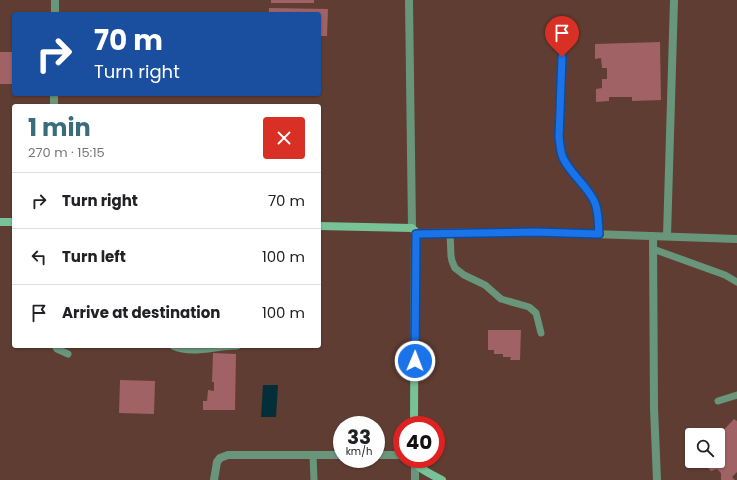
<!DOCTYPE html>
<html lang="en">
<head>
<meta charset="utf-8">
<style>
	:root { --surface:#fff; --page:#f2f2f2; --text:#202124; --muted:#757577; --line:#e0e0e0; --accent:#3a6c7b }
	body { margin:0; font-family:Poppins,sans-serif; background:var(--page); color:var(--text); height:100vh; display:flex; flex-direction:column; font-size:15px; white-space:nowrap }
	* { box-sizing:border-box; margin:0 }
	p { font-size:13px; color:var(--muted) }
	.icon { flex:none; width:22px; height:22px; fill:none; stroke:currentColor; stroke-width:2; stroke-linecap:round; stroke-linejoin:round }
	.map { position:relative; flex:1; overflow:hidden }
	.sheet { position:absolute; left:12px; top:104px; width:309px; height:244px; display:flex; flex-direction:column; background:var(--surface); border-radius:4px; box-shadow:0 1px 3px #0004 }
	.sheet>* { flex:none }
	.hud { position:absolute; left:12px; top:12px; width:309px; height:84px; border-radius:4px; box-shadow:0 1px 3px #0004; background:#1a4fa0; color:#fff; overflow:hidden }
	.buttons { position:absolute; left:685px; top:428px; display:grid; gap:8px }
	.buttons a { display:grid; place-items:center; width:40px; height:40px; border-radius:4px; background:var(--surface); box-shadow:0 1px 3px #0004; font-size:20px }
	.speed { position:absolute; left:333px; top:416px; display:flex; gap:8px; font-size:20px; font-weight:700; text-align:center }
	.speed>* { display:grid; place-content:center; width:52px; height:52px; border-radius:50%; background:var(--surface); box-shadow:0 1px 3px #0004; line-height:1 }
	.speed small { font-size:10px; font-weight:400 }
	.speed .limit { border:6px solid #d22; background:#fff; color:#111 }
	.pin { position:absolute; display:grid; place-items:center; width:34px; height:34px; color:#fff; margin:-41px -17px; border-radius:50% 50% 50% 0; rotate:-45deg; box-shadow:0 0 4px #0007 }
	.pin .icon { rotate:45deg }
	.me { position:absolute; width:44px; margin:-22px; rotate:1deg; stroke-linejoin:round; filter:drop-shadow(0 0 3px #0008) }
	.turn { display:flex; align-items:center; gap:14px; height:84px; padding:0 16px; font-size:18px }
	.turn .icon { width:52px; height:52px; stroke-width:2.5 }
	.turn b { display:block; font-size:28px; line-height:34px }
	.round { display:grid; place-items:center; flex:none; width:42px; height:42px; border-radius:4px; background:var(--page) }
	.summary { display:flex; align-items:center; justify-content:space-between; height:68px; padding:0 16px }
	h1 { font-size:24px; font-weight:700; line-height:30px; color:var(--accent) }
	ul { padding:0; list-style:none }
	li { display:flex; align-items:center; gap:12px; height:56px; padding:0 16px; border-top:1px solid var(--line) }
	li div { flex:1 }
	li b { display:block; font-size:15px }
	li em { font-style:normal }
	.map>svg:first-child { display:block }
	.water { fill:#042f39 }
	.building { fill:#a06264 }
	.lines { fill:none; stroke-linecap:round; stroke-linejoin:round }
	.lane { stroke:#69967b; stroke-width:7 }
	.street { stroke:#69967b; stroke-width:8 }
	.secondary { stroke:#78c298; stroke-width:8 }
	.route-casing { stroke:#114b97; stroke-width:10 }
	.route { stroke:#1a73e8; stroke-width:7 }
</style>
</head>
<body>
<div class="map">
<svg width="737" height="480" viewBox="0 0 737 480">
	<rect width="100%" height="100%" fill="#5f3d32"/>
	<path class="water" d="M263,385h15l-2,32h-15z"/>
	<path class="building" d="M271,0h43v3h-43z
		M269,8l59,1 -1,27h-8v-22h-50z
		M660,42l1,58 -29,1v-4h-23v4l-13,1v-13l6,-1v-9h5v-11h-5l-1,-10 -6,1v-15z
		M0,52h13v32h-13z
		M488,330h33l-1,30h-10l1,-3h-8v-3h-9v-4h-6z
		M213,353l23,1 -1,56h-32v-9h4l1,-11 6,1v-9h-2z
		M120,380l35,1 -1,33 -35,-1z
		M734,419l3,2v51l-5,5 3,3h-14v-7l-4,-4 -6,2 -10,-10h17v-25z"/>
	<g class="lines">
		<path class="lane" d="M562,57l-3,80c1,7 1,14 4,21 8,17 25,28 32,45 4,10 3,21 4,31
			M450,233l1,23 1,5 3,7 9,7 21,10 16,14 28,8 7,6 5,20
			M653,249l72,26 12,7
			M55,346l2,3 11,5
			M173,346c20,9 42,0 64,0
			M718,401l19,-6
			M313,455l1,25"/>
		<path class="street" d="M409,0l3,228
			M55,14v-14
			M54,106v-12
			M416,233l119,-1 202,7
			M653,236l1,172 3,72
			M667,236l7,-236
			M376,455h26
			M415,463v17
			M214,480l3,-18 3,-4 8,-3h114"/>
		<path class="secondary" d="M0,222h14
			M319,226l93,2 3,3 -1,194
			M413,459c4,10 20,16 29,21"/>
	</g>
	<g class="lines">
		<defs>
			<path id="route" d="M415,361l1,-127 119,-2 64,2c-1,-10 0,-21 -4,-31 -7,-17 -24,-28 -32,-45 -3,-7 -3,-14 -4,-21l3,-80"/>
		</defs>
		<use href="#route" class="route-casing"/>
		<use href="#route" class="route"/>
	</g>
</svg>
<div class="buttons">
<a><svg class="icon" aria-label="search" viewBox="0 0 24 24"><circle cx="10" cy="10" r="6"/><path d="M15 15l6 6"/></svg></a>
</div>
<div class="speed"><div>33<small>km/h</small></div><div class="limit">40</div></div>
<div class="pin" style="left:562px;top:57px;background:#d93025"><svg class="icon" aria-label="arrive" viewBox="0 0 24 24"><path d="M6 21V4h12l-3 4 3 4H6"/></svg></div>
<svg class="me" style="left:415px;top:361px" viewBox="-20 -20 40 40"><circle r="17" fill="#1a73e8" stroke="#fff" stroke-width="3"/><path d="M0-11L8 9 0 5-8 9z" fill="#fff"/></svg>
<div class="hud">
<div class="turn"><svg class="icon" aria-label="right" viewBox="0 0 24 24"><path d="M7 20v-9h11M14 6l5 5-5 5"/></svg><div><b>70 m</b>Turn right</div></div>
</div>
<section class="sheet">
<div class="summary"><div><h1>1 min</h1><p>270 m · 15:15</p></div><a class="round" style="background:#d93025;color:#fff"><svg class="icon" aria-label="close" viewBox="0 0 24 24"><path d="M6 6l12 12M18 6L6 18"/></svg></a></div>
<ul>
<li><svg class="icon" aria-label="right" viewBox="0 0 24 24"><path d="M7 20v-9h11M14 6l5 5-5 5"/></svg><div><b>Turn right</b></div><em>70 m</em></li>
<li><svg class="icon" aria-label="left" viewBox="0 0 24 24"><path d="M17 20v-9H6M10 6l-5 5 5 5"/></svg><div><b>Turn left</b></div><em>100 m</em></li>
<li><svg class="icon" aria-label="arrive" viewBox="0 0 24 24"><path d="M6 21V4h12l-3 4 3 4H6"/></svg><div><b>Arrive at destination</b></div><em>100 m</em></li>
</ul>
</section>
</div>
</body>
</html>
